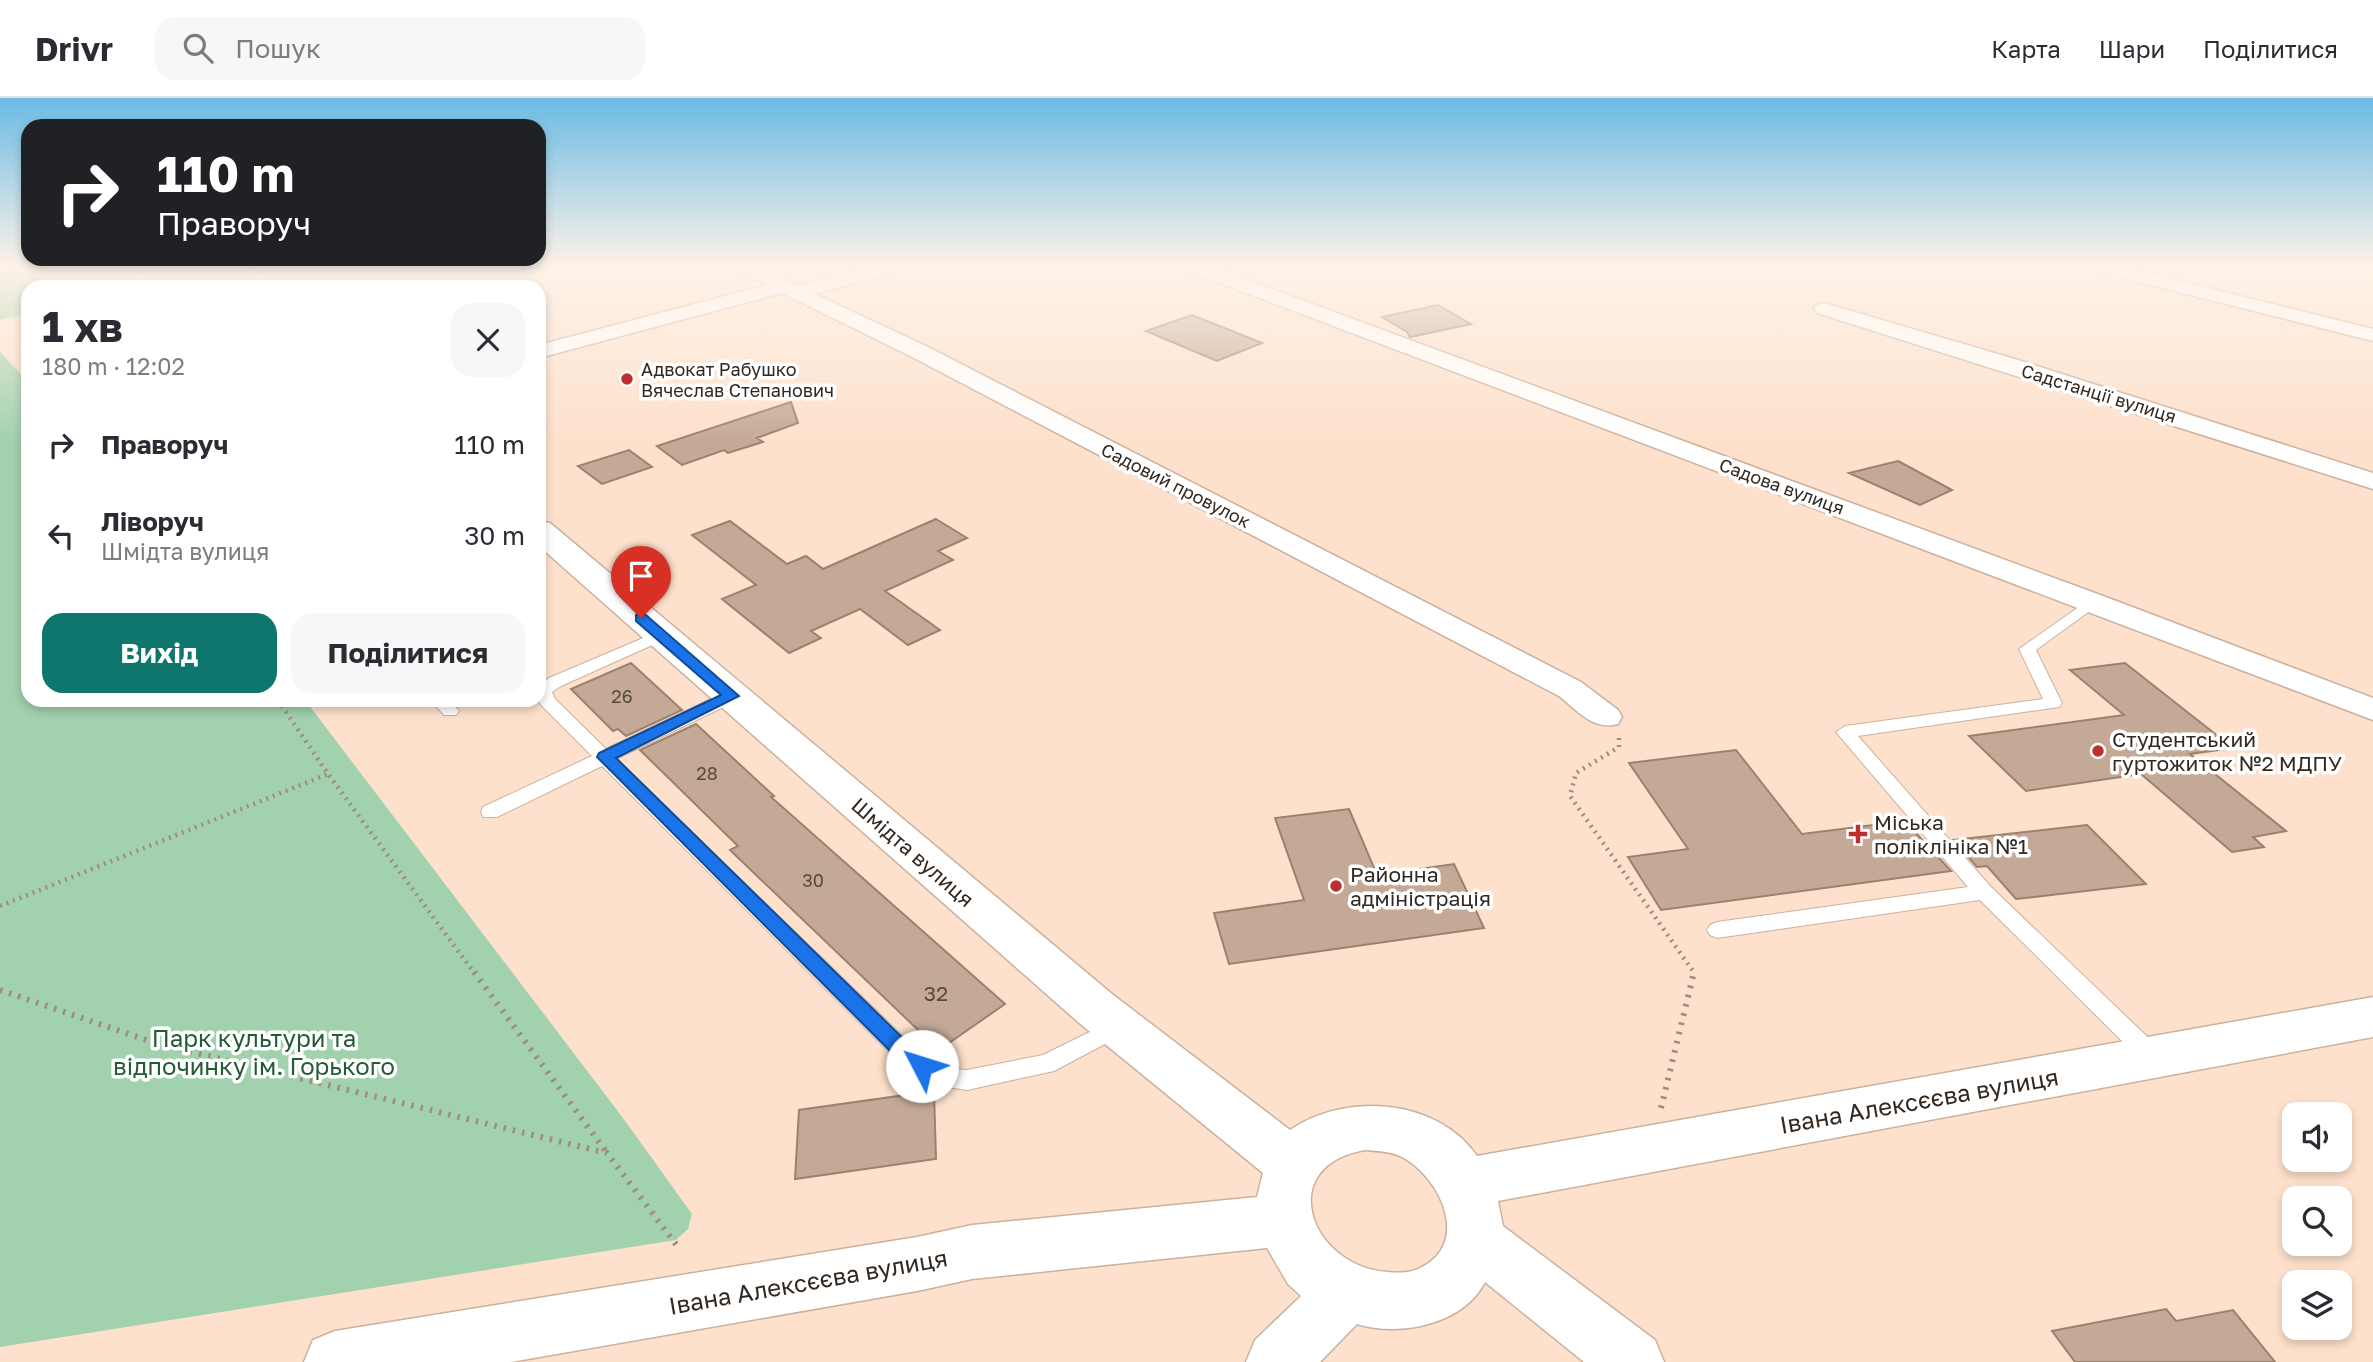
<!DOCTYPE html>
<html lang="uk">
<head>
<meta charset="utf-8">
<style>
	:root { --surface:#fff; --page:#f7f7f7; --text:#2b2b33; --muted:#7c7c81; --line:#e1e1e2; --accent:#0f766e }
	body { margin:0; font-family:"Golos Text",sans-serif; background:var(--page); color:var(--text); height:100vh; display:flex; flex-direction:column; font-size:26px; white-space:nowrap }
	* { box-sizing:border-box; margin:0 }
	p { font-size:23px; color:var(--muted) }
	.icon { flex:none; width:38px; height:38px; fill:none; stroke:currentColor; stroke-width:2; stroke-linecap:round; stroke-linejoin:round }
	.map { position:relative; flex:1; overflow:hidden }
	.details { position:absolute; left:21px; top:182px; width:525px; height:427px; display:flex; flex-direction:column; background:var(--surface); border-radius:21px; box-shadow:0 4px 10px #0003 }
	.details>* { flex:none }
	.hud { position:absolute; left:21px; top:21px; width:525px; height:147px; border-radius:21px; box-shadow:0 4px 10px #0003; background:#202124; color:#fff; overflow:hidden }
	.fabs { position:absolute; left:2282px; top:1004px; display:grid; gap:14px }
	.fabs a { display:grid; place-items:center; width:70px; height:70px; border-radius:14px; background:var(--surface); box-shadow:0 4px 10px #0003; font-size:35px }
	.pin { position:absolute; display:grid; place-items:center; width:60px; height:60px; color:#fff; margin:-72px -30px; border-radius:50% 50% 50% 0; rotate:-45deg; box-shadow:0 0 7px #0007 }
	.pin .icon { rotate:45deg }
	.me { position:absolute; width:77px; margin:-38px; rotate:310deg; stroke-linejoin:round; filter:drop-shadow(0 0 5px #0008) }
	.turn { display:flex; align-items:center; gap:24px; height:147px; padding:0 21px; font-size:32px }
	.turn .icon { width:91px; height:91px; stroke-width:2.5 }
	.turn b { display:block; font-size:49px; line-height:60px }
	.round { display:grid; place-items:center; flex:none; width:74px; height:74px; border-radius:21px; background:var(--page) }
	.head { display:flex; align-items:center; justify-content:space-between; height:119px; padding:0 21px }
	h1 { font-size:42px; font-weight:700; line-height:52px }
	.button { display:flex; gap:14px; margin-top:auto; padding:14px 21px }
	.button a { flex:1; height:80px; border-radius:21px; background:var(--accent); color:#fff; font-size:28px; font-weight:700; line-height:80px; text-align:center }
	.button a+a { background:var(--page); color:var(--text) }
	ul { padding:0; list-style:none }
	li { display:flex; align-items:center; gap:21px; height:91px; padding:0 21px }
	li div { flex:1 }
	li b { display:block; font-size:26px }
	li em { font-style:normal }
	header { display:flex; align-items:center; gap:42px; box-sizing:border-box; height:98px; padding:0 35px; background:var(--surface); border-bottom:2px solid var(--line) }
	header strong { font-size:33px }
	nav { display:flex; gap:38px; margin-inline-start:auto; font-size:24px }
	.search { width:490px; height:63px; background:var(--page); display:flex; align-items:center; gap:18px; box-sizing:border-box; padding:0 24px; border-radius:21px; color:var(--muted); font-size:26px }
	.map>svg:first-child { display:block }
	.green { fill:#a2d1ae }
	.building { fill:#c4aa96; stroke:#9b826f; stroke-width:2 }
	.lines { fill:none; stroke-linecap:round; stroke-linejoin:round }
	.lane-casing { stroke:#cbb19d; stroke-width:2 }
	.street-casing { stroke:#cbb19d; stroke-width:3 }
	.secondary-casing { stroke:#cbb19d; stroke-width:3 }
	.path-far2 { stroke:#9f8c7d; stroke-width:2.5; stroke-dasharray:1 3.5; stroke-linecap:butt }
	.path-far1 { stroke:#9f8c7d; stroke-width:4.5; stroke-dasharray:2 5; stroke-linecap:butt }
	.path { stroke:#9f8c7d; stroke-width:6; stroke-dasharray:2.5 7; stroke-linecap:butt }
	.lane { fill:#fff; fill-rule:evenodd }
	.street { fill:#fff; fill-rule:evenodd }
	.secondary { fill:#fff; fill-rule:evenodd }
	.route { fill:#1a73e8; stroke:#114b97; stroke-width:2 }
	.poi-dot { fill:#be2f31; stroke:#fff; stroke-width:2.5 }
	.labels { text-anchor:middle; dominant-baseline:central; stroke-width:7; stroke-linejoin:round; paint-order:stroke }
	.far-poi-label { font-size:18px; fill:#332921; stroke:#fff; text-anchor:start }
	.far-street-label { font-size:18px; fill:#332921; stroke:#fff }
	.number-label { font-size:18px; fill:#57493e }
	.poi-label { font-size:21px; fill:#332921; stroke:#fff; text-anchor:start }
	.street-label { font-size:21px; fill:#332921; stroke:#fff }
	.near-number-label { font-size:21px; fill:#57493e }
	.near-park-label { font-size:24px; fill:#245b37; stroke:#fff }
	.near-street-label { font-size:24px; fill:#332921; stroke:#fff }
</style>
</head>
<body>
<header>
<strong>Drivr</strong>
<div class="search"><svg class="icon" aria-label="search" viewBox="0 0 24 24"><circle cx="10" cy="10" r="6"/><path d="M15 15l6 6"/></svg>Пошук</div>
<nav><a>Карта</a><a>Шари</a><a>Поділитися</a></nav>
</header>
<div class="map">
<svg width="2373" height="1264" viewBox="0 0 2373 1264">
	<rect width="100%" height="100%" fill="#fde1cc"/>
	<path class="green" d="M29,169l18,20h-19v27l-28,6v-47z
		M0,254l28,30v318h277l318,418 69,96 -4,15 -12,11 -676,107z"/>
	<path class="building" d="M1438,207l33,19 -61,13 -3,-5 -25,-15z
		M1192,217l70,28 -45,18 -71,-30z
		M791,304l7,21 -41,15 6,4 -35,11 -4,-3 -42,15 -25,-19z
		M629,352l23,17 -50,17 -24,-18z
		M1898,363l54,29 -32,15 -71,-32z
		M936,421l31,19 -29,13 15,9 -68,31 55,39 -32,15 -48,-36 -49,22 10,7 -32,15 -67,-54 34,-14 -64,-50 38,-14 57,43 19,-8 17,13z
		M631,565l51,47 -56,26 -8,-7 -5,2 -42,-42z
		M2125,565l108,85 -43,6 96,77 -33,6 11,10 -32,5 -91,-78 -115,17 -57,-55 155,-21 -54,-45z
		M696,626l78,72 -3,1 234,207 -66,46 -209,-200 8,-4 -98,-96z
		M1736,652l66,84 103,-13 46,50 -290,39 -33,-53 60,-8 -59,-86z
		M1349,711l28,66 77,-11 30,64 -255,36 -15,-51 90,-13 -29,-82z
		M2087,727l59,59 -130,15 -29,-33 -10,1 -24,-27z
		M934,993l2,68 -141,20 4,-69z
		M2166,1211l10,12 57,-11 42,52h-200l-23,-31z"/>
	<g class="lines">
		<defs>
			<path id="lane" d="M123,167h10l14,15v4h-8z
				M2093,499l8,5 -3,3 -62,45 26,53 -3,4 -201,29 133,151 169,162 3,7 -3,7 -8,2 -8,-2 -164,-163 -263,38 -7,-3 -3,-5 3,-5 7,-3 251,-35 -132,-155 9,-6 198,-27 -24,-50z
				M662,532l8,5 -2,3 -107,48 -9,6 3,7 51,50 120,-57h12l2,4 -2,4 -122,59 300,290 25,19 26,2 76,-15 73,-36 8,3 3,6 -3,6 -70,37 -87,19 -39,-6 -28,-21 -298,-297 -105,51h-14l-2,-5 2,-5 109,-51 -51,-51 -3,-5 1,-14 10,-8z
				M431,602h18l10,11 -3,4h-12z"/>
			<path id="street" d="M731,167h24l44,21 78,-21h30l-2,4 -90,25 113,53 653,335 37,28 4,7 -4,7c-25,7 -41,-14 -59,-28l-647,-339 -130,-64 -243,65v-13l228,-60 -34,-16z
				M1181,167h26l896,331 270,102v22l-1190,-451z
				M2085,167h31l257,64v12l-286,-72z
				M1824,205l191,56 358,114v16l-556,-176 -3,-4 3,-4z"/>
			<path id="secondary" d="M226,167h24l23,22h-24z
				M539,423l11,2 562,471 178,136c55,-38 147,-32 187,26l896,-159v40l-875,164 5,25 152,114 9,22h-80l-99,-80c-22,43 -86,55 -128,42l-37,38h-74l9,-22 46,-44 -13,-12 -21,-36 -295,31 -55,12 -406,71h-207l9,-22 22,-9 582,-94 55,-12 285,-28 6,-24 -185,-151 -539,-476zM1365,1052c12,1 26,1 37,7 38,20 70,86 18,111 -9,5 -22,5 -32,4 -78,-5 -115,-106 -23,-122z"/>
		</defs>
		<use href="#lane" class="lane-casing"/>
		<use href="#street" class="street-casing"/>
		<use href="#secondary" class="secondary-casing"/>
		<path class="path-far2" d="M205,189l18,-4"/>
		<path class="path-far1" d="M278,602l50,74 147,200
			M1619,640v9l-43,26 -6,23 125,178
			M0,808l328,-132"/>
		<path class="path" d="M474,874l133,181
			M0,892l155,53 452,110 71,94
			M1661,1010l33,-136"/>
		<use href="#lane" class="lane"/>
		<use href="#street" class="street"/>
		<use href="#secondary" class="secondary"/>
	</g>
	<linearGradient id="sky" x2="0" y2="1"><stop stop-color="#6abbe4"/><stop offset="0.49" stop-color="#fef2e8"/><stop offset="1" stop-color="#fef2e8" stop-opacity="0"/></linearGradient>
	<rect width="2373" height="344" fill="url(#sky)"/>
	<path class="route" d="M641,515l5,2 93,81 -123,62 299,292 14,10 4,6 -4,7c-12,4 -19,-4 -28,-11l-304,-305 2,-4 122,-58 -85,-74v-6z"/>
	<g class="poi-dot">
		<circle cx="627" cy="281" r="7"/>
		<circle cx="2098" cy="653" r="7"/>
		<path d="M1854.5 725.5h7v7h7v7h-7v7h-7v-7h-7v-7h7z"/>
		<circle cx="1336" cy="788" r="7"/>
	</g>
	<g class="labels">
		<g class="far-poi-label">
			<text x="641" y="271">Адвокат Рабушко<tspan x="641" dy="21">Вячеслав Степанович</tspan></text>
		</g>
		<g class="far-street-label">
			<text transform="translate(2099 295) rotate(17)">Садстанції вулиця</text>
			<text transform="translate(1176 387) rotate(27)">Садовий провулок</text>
			<text transform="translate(1782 388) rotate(20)">Садова вулиця</text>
		</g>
		<g class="number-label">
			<text x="622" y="598">26</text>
			<text x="707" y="675">28</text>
			<text x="813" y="782">30</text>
		</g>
		<g class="poi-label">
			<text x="2112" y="641">Студентський<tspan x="2112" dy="24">гуртожиток №2 МДПУ</tspan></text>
			<text x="1874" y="724">Міська<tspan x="1874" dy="24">поліклініка №1</tspan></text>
			<text x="1350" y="776">Районна<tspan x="1350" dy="24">адміністрація</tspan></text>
		</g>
		<g class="street-label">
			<text transform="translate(913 754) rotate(41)">Шмідта вулиця</text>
		</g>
		<g class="near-number-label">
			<text x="936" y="895">32</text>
		</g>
		<g class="near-park-label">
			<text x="254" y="939">Парк культури та<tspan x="254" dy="28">відпочинку ім. Горького</tspan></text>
		</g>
		<g class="near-street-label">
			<text transform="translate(1919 1002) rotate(-10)">Івана Алексєєва вулиця</text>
			<text transform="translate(808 1183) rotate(-10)">Івана Алексєєва вулиця</text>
		</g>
	</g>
</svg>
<div class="fabs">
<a><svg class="icon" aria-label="sound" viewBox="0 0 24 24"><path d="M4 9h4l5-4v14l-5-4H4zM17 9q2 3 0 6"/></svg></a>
<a><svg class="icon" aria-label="search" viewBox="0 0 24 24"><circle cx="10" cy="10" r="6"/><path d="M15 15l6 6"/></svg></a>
<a><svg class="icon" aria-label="layers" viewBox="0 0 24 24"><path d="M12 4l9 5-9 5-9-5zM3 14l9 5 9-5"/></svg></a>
</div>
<div class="pin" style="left:641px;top:520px;background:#d93025"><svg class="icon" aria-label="arrive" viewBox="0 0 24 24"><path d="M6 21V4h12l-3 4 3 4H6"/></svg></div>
<svg class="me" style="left:922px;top:968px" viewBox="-20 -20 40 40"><circle r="19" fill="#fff"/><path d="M0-13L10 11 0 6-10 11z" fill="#1a73e8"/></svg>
<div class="hud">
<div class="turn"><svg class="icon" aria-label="right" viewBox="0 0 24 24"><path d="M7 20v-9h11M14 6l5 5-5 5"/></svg><div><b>110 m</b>Праворуч</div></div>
</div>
<section class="details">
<div class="head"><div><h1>1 хв</h1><p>180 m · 12:02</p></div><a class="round"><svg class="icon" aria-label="close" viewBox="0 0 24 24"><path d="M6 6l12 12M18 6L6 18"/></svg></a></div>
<ul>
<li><svg class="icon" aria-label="right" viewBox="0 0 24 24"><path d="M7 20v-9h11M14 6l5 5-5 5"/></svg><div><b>Праворуч</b></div><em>110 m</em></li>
<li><svg class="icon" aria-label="left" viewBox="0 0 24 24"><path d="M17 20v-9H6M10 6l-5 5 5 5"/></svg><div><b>Ліворуч</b><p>Шмідта вулиця</p></div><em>30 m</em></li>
</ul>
<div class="button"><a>Вихід</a><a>Поділитися</a></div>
</section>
</div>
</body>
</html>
